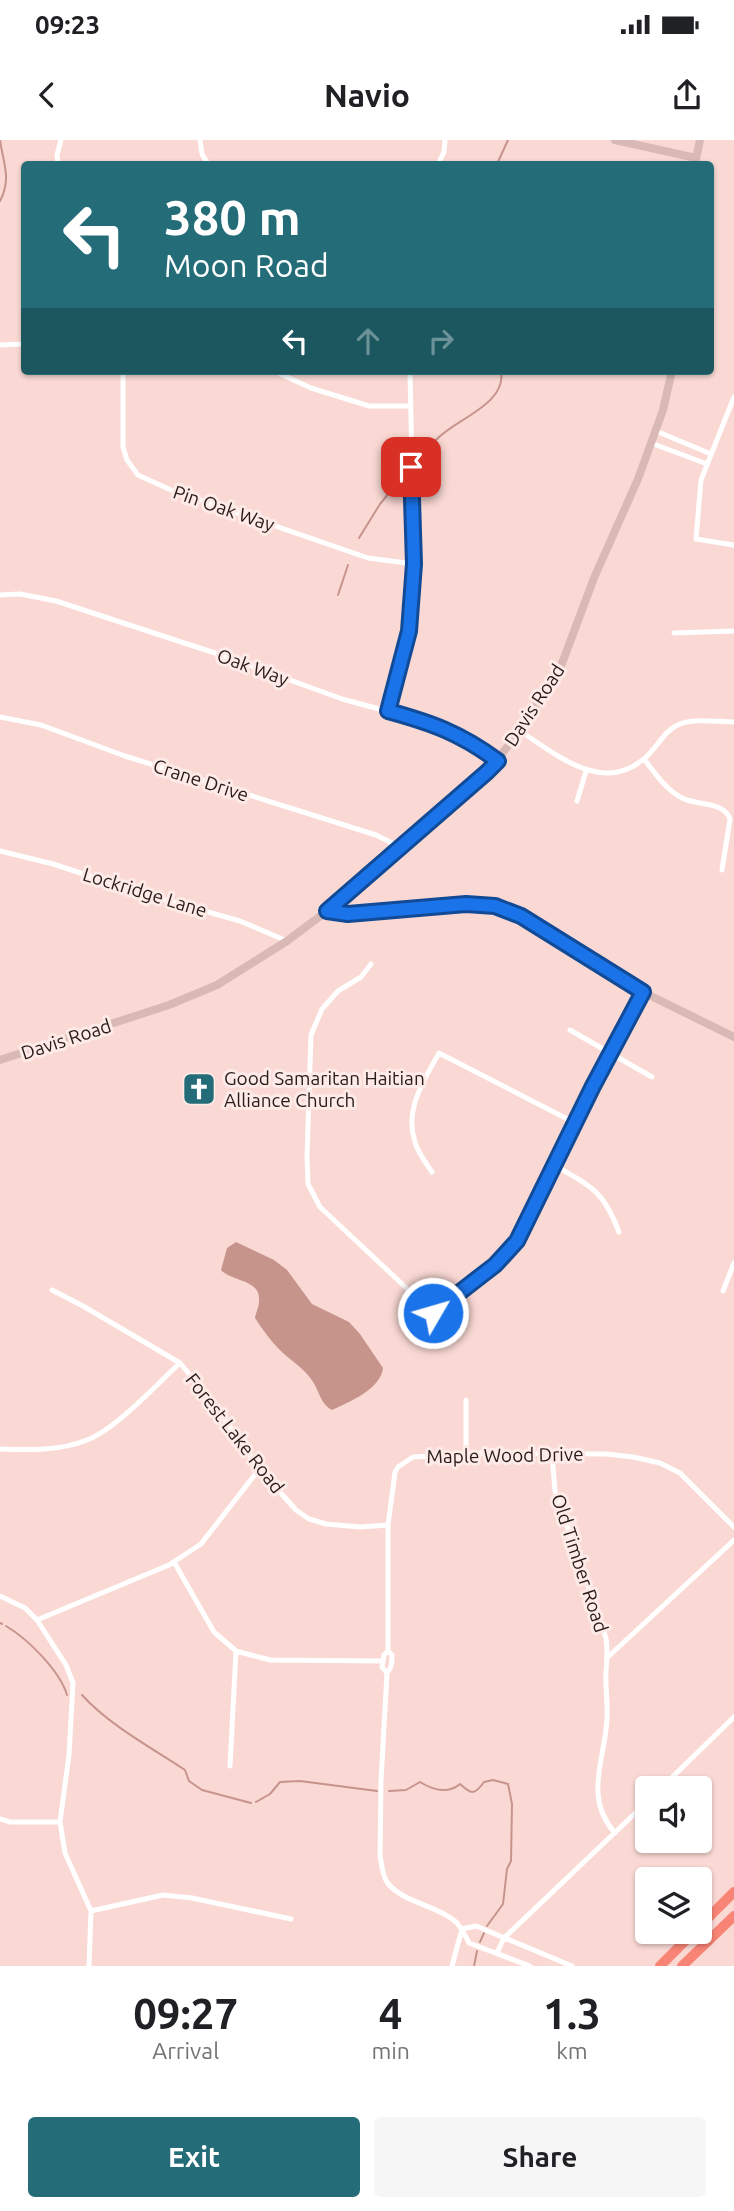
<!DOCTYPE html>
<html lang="en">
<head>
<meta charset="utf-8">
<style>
	:root { --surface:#fff; --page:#f6f6f6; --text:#202124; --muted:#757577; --accent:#246d78 }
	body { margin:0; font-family:Ubuntu,sans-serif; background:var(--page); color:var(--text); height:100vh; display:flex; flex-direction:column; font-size:26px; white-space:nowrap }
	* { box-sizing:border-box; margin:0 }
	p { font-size:23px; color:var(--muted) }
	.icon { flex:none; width:38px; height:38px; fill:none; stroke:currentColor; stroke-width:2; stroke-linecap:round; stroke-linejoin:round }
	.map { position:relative; height:1826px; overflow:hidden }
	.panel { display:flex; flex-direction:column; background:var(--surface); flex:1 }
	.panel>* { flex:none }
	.top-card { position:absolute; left:21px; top:21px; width:693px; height:214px; border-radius:7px; box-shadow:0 2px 5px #0004; background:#246d78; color:#fff; overflow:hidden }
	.tools { position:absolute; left:635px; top:1636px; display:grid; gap:14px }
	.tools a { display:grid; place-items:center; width:77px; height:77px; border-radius:7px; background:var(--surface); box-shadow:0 2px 5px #0004; font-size:35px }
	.pin { position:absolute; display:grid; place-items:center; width:60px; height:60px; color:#fff; margin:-30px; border-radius:14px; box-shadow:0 4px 10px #0006 }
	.me { position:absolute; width:77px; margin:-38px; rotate:52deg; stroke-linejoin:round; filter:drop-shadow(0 0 5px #0008) }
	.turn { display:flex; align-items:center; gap:24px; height:147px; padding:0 28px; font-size:32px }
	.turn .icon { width:91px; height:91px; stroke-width:2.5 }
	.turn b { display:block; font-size:49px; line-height:60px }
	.lanes { display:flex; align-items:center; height:66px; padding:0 28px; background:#0003; justify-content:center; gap:35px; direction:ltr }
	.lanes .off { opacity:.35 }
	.eta { display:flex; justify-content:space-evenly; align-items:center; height:119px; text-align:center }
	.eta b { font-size:42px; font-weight:700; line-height:49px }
	.action { display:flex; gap:14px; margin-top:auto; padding:14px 28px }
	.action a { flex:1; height:80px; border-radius:7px; background:var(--accent); color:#fff; font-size:28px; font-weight:700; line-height:80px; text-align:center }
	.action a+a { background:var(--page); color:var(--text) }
	.status { display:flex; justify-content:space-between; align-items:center; height:49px; padding:0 35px; background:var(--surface); direction:ltr }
	.status svg { height:19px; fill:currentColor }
	header { display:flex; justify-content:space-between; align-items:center; height:91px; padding:0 28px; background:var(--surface); font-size:32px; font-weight:700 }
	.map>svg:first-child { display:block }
	.water { fill:#c7948c }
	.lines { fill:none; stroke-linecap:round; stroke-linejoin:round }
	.stream { stroke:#c7948c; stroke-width:2 }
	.street { stroke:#fff; stroke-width:5 }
	.secondary { stroke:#d8b9b5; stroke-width:8 }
	.highway { stroke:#f88476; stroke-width:10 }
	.route-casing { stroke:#114b97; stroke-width:18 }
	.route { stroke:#1a73e8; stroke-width:12 }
	.labels { text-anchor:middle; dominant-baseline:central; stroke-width:6; stroke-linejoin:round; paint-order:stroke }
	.street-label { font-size:19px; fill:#281c1a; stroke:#feeae6 }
	.poi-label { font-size:19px; fill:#281c1a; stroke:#feeae6; text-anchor:start }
</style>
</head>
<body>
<div class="status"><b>09:23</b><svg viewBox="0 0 49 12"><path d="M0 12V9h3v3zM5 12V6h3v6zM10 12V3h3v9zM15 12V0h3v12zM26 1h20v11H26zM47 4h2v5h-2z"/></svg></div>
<header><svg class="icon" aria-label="back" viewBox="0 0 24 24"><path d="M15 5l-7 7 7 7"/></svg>Navio<svg class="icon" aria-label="share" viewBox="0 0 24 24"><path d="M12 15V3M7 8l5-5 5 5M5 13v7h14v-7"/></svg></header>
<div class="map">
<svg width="734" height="1826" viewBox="0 0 734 1826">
	<rect width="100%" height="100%" fill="#fad9d4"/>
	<path class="water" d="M236,1102l38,18 13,10 25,34 37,18 11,12 23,34c-2,21 -34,34 -51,42 -12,-6 -13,-21 -21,-31 -8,-11 -18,-17 -28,-26 -11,-10 -20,-23 -28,-35 1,-6 4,-11 4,-17 2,-22 -27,-19 -38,-31l6,-22z"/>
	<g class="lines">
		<path class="stream" d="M497,24l11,-24
			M0,61c12,-23 3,-38 0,-61
			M426,318c3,-6 6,-14 11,-19 19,-20 70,-35 64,-68
			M359,398l21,-34 19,-23
			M338,455l10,-30
			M0,1483l2,1
			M6,1486c22,13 54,45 61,69
			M82,1555c27,30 70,53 103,75l4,11 13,9 49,13
			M389,1651l17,-1 14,-8c13,8 28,12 40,2 11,10 14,12 24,-2l9,-2 15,4 4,20 -1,57 -4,8 -4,35 -16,22
			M256,1662l14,-8 10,-12 20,-1 77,10
			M480,1802l4,-9
			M474,1826l3,-15"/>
		<path class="street" d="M200,0l2,14 6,10
			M58,24l-1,-9 4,-15
			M438,24l6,-12 1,-12
			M0,205l24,-1
			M123,231v76l4,13 11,15 33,15 197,68 46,6
			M274,231l37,17 58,18h41
			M734,257l-33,83 -5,59 38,6
			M656,291l55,23
			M651,303l56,21
			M0,455l20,-1 36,7 168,55 118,43 78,21 24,8 30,15 24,18
			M674,493l60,-2
			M388,571l21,-80 5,-67 -4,-193
			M0,577l41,8 84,31 251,79 24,12
			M520,591c37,24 83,64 125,27 13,-11 19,-28 35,-34 16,-6 37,-2 54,-2
			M644,619c11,14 22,31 38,39 16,8 41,3 48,21l-8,51
			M577,661l9,-30
			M0,711l53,13 95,31 92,26 47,20
			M371,824l-10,13 -23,14 -16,18 -11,26 -4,122 1,27 12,23 113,106 62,-48 22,-24 76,-155 50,-94
			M570,890l82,47
			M554,1025c38,22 49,25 65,67
			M432,1032c-6,-9 -14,-19 -17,-30 -11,-32 9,-62 24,-89l136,70
			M52,1150l31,16 97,57 35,42 46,66 35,39 13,9 17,5 34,3 28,-2
			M723,1151l11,-28
			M0,1309c29,1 60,2 87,-9 28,-10 70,-56 93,-77
			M466,1314v-54
			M552,1314l3,37 51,147c2,13 1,20 0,33 -1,16 2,32 1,48 -2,41 -24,78 8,114
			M174,1422l40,70 22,19 34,9 113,1
			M0,1456l25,12 12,12 29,45 7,18 -4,72 -9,67 5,31 26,58 -2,55
			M37,1480l132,-55 32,-21 59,-76
			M609,1516l125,-116
			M387,1533l-5,-6 2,-12 4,-4
			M230,1626l6,-115
			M661,1648l73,-71
			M0,1679l10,3h50
			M91,1771l72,-16 29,3 99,21
			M462,1789l14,-3 96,40
			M497,1813l7,-15 144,-137
			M452,1826l10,-37
			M530,1826l-61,-23c-5,-10 -10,-21 -20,-26 -17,-12 -50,-17 -62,-35 -5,-7 -5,-18 -7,-26l1,-75 6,-108c5,-6 5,-10 5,-18l-4,-4v-126l7,-53 3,-5 15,-10 71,-4 122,1 27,3 27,6 20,10 54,54"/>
		<path class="secondary" d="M615,0l81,18
			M695,24l5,-24
			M327,771l21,3 118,-10 29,2 26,10 122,76 91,45
			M0,920l169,-55 48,-20 70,-44 40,-30 160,-139 33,-41 41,-65 33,-88 44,-99 25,-69 9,-39"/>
		<path class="highway" d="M700,1786l34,-34
			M660,1826l34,-34
			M682,1826l52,-50"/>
	</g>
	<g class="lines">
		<defs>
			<path id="route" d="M411,327l3,97 -5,67 -21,80c44,12 72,22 110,50l-11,11 -160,139 21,3 118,-10 29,2 26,10 122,76 -50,94 -76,155 -22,24 -62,48"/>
		</defs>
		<use href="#route" class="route-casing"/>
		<use href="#route" class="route"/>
	</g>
	<defs>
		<symbol id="church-square" viewBox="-11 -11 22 22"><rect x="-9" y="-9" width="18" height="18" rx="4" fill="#246d78" stroke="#feeae6"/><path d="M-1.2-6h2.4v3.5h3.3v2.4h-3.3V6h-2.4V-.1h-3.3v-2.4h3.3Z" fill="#fff"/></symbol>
	</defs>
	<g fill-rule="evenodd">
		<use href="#church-square" x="180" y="930" width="38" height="38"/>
	</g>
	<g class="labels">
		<g class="street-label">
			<text transform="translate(224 368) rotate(19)">Pin Oak Way</text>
			<text transform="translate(253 527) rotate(20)">Oak Way</text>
			<text transform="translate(534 565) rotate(-57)">Davis Road</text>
			<text transform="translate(201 640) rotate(18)">Crane Drive</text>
			<text transform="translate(145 752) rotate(17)">Lockridge Lane</text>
			<text transform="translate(66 899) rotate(-18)">Davis Road</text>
			<text transform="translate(235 1293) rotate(52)">Forest Lake Road</text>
			<text transform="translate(505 1315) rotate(-1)">Maple Wood Drive</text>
			<text transform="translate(580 1423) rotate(72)">Old Timber Road</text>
		</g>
		<g class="poi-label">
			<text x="224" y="938">Good Samaritan Haitian<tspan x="224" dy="22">Alliance Church</tspan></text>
		</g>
	</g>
</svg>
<div class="tools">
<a><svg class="icon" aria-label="sound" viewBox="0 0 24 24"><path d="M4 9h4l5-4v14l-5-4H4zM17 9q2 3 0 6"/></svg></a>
<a><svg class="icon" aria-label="layers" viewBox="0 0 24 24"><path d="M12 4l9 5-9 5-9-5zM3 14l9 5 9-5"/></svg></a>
</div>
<div class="pin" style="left:411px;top:327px;background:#d93025"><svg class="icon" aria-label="arrive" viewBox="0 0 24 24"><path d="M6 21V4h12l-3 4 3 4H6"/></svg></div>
<svg class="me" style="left:433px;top:1173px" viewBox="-20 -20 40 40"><circle r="17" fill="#1a73e8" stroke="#fff" stroke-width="3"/><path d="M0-11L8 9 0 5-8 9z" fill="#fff"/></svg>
<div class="top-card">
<div class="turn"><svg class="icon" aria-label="left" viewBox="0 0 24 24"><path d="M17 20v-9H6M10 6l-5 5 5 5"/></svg><div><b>380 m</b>Moon Road</div></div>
<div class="lanes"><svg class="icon" aria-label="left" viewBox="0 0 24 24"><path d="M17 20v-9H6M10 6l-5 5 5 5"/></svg><svg class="icon off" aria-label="ahead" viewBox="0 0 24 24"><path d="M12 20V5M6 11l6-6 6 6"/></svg><svg class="icon off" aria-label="right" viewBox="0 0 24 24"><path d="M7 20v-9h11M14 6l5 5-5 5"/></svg></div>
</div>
</div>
<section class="panel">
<div class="eta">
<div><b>09:27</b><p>Arrival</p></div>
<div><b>4</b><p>min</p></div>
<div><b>1.3</b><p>km</p></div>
</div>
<div class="action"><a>Exit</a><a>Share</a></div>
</section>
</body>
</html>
